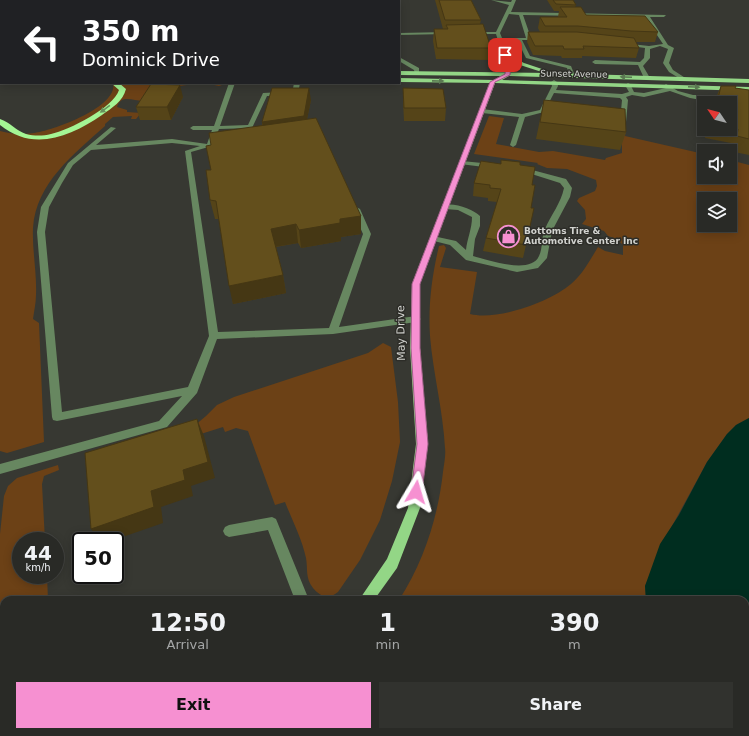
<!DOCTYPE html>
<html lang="en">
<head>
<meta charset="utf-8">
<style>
	:root { --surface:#292a26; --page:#31322e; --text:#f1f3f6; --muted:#a5a7a7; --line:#454643; --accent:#f690d1 }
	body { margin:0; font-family:"DejaVu Sans",sans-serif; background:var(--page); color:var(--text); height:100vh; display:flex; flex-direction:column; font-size:15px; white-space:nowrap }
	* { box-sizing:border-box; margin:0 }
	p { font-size:13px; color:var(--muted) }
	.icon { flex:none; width:22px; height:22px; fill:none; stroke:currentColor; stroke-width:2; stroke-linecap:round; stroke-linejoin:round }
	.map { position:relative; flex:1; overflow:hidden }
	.sheet { position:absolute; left:0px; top:596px; width:749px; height:140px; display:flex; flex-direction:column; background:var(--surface); border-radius:12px 12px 0 0; box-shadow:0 2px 10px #0003,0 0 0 1px var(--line) }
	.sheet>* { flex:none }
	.banner { position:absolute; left:0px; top:0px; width:400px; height:84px; box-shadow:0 2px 10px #0003,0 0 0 1px var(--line); background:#202124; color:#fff; overflow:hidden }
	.needle { width:26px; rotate:305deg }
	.fabs { position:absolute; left:697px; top:96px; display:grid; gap:8px }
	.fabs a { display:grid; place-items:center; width:40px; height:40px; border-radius:0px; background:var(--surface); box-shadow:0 2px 10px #0003,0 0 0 1px var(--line); font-size:20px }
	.speed { position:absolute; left:12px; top:532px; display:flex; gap:8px; font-size:20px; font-weight:700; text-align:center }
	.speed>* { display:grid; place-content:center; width:52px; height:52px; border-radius:50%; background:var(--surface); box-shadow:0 2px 10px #0003,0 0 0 1px var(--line); line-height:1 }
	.speed small { font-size:10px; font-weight:400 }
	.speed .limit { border:2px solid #111; border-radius:6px; background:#fff; color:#111 }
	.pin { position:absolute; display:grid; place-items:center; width:34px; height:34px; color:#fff; margin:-17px; border-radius:8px; box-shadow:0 2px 6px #0006 }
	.me { position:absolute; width:44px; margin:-22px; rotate:7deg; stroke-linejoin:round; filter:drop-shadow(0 0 3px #0008) }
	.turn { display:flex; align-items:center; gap:14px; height:84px; padding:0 16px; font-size:18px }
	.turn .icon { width:52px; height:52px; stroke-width:2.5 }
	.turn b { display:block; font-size:28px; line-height:34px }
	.eta { display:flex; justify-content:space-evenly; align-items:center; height:68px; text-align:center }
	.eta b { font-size:24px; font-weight:600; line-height:28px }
	.primary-button { display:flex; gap:8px; margin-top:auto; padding:8px 16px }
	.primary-button a { flex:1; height:46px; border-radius:0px; background:var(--accent); color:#111; font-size:16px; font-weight:600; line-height:46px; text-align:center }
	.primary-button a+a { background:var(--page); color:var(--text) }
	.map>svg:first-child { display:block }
	.green { fill:#6c4116; fill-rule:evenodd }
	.water { fill:#002d1f }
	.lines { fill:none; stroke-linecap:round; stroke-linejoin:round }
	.minor { fill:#678760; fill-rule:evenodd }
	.major { fill:#93d686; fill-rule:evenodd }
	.highway { fill:#a4f594; fill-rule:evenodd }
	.wall { fill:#554418 }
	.shaded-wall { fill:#453714 }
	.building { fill:#634f1c; stroke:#453714 }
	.oneway { fill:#5b7952 }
	.oneway2 { fill:#68915e }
	.route { fill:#f690d1; stroke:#a05e88 }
	.labels { text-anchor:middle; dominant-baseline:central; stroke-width:3; stroke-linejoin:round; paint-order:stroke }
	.far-street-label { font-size:9px; fill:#d1d2ce; stroke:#2d2d28 }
	.far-poi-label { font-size:9px; font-weight:bold; fill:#d1d2ce; stroke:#2d2d28; text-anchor:start }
	.street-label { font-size:11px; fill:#d1d2ce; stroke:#2d2d28 }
</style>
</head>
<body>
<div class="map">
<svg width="749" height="736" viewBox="0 0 749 736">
	<rect width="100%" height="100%" fill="#373832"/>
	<path class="green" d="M113,83h105l4,2 -3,1 -5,-1c-9,0 -27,-1 -34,1 -9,2 -31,15 -38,15 -8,0 -21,-7 -25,6l10,3v2l14,1 -5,6h-5l1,-3 -19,1 -8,7v2c-31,28 -69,57 -72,102 -1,22 4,45 3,67 0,8 -2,16 -3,24l6,4 5,119 -37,11 -7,-2v-320c11,3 22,4 34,2 18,-2 85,-26 79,-50z
		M489,116l15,2 -8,26 43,8 14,-1 52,9 1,-2 16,-5v-24h4l-1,7 79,18v23h26v-17l19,5v253l-13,7 -9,9 -20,28 -35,64 -27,60 1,14h-247c25,-39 39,-83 44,-128 1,-8 3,-17 2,-24 -2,-38 -12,-75 -15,-112 -2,-31 2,-61 9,-90l5,-1 2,3 -6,19 37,5 -7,42c27,7 80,-12 101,-30 12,-10 19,-24 27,-37l7,4 18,4v-10l-6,-6 -9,-3 -4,-5 -22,-7 4,-5 -1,-9 -8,-9 2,-3 16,-7 2,-5 -1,-6 -29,-11 -20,-1 -10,-4 1,-1 -64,-9zM704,199h26v26h-26z
		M383,343l8,4 7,55 2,40 -8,39 -12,39 -20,40 -22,32 -9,6c-7,-2 -12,-5 -16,-10 -8,-10 -5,-19 -7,-30 -4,-19 -14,-38 -21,-56l-10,3 -27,-74 -12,-3 -11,4 -2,-5 -114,36 79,-32 18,-15 11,-11 17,-8 134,-44z
		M58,465l1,5 -15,6 -2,8 3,57h-24v34h26l1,25h-44v129l-4,-5v-190l4,-38 4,-10 9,-8z
		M7,732h124l-9,4h-112z
		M271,732h366l2,4h-373z"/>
	<path class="water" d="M749,418v318h-110l-2,-4h108v-132h-99l-1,-14 15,-42 19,-29 28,-53 20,-28 9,-9z"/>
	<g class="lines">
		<path class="minor" d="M63,0h6l1,1h-6z
			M98,0h5l1,1h-5z
			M491,0l20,2 1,-2h4l-5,12 155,3 -2,2h-14l18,28 6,3 -5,15 4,7 14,9 -5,1 -13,-8 -6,-9 5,-14 -8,-3 -10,3v9l-7,8 7,12 -3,2 -3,-2 -6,-13 -43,-1 -3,-2 3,-2 45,2 4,-4 1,-10 -21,-3 -2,-1v-1l27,3 14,-2 -18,-27 -122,-2 8,23 10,1 -2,1h-17l8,16 41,10 4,10 -5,1 -3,-9 -41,-10 -9,-18h-14l8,23 -1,12 -5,1v-13l-9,-29h-22l-2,-1 2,-1h22l13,-27zM509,14l10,1 7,23h-24l-2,-5z
			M448,32l-2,2 -47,1v-2z
			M399,57l20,11v6h-4l-1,-4 -15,-9z
			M554,80l3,2 1,4 -2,4 66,4 7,-2 -4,-7 3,-2 2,1 4,8 10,1 22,-5 -3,-2 3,-2 12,7 15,4h56v4l-36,-1 -12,2 -11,-2 -20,-7 -26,6 -12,-2 -6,2 2,3 -2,22 -3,2 -3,-2 2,-22 -2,-2 -66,-5 -10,19 -19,5 -9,28 -3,2 -3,-2 9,-28 -37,-4 -3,-2 3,-2 40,5 18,-4 12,-24 -1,-4z
			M229,83h6l-15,43 28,-1 15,-32 20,-1 3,2 -3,2h-16l-15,32 -33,1 -7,17 -21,6 27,180 111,-4 34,-94 -11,-25 4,-2 4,2 11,25 -32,93 77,-11 5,3 -5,3 -83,12 -116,5 -20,54 -30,34 -167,47v-10l159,-43 23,-25 -125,25 -4,-1 -1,-3 -15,-185 4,-25 27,-44 43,-36 5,1 -20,17 76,-6 35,5 5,-14h-19l-3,-2 3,-2h21zM172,143l28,3 -15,5 24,185 -21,51 -126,25 -17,-180 4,-25 13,-24 11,-18 18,-15z
			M294,83h6l-2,11 -3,2 -3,-2z
			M462,161l30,3 3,2 -3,2 -32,-4 -1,-1z
			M521,167l45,12 6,9 -2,9 -18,34 -5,27 -9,10 -21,4 -51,-12 -16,-15 -20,-5v-4h3l23,5 10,9c1,-11 6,-21 6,-33l-14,-7 -13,-1 -4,-2c8,-7 32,2 39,9v10l-5,13 -2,17c15,4 58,19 66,0 4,-8 2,-18 6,-27 6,-14 16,-26 19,-41l-4,-5 -41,-13 -1,-1z
			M272,517l4,2 33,81h-14l-27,-70 -39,7 -4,-2 -2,-4 2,-4 4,-2z"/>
		<path class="major" d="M505,53l19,10 24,8 -3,2 -25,-8 -17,-9 -1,-1z
			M0,66h1v4h-1z
			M399,71l151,2 199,6v4l-240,-7 -7,4 247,7v4l-254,-8 -75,201v64l8,96 -8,64 -23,60 -23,32h-15l28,-41 21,-51 8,-64 -6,-96 2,-64 78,-201 -91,-1v-4l95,2 7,-4 -102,-1z
			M0,77h1v4h-1z
			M189,732h22l-2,4h-22z"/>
		<path class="highway" d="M0,22h1v4h-1z
			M111,83h8l7,6c-3,12 -14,19 -24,26 -32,22 -69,37 -102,10v-6c10,3 16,12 26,15 8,2 17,2 25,0 18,-4 62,-26 68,-44z"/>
	</g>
	<path class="wall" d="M435,0h36l10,20 -1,4 11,24 -2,12 -53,-1 -3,-18 1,-12h9z
		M547,0h26l3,5 -1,2 11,8 72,17 -3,10h-19l3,6 -3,10 -54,-2v2h-20l-1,-2 -28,-1 -6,-13 1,-10h12l-2,-4 2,-11h18l1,-6h-5z
		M721,86l28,4v65l-20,-4 2,-8 -26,-5 2,-9h23v-26h-16l1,-3z
		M403,88l43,20 -1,13h-41l-1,-20z
		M183,97l-12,23h-31l-4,-13z
		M311,100l-4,19 54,97v18l-20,3v4l-40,7 -3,-5 -22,4 7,28 3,18 -53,11 -14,-85h-4l-5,-19 1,-30v-25l51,-20v-3z
		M544,100l82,32 -6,18 -84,-11z
		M501,164l19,1 12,20 -1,23 -5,37 -3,13 -40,-7 3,-13 11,-36 -9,-1v-3l-15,-2 1,-13z"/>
	<path class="shaded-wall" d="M193,0h11l-1,1h-11z
		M180,85l3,12 -12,23 -4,-13z
		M309,88l2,12 -6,29 -41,6 -2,-13z
		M361,216v18l-20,3v4l-40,7 -2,-18 41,-11z
		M296,224l2,19 -24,4 -3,-18z
		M283,275l3,18 -53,11 -4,-18z
		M197,419l7,17 11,42 -24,8 2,10 -32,11 2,16 -52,18h-10l-10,-12 60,-38 32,-21z"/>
	<path class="building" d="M167,0h26l-1,1h-26z
		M439,0h32l10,20h-36z
		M553,0h20l3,5 -20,-1z
		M560,7h21l5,8 59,1 13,16 -27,-1 -53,-5h-33l-5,-9h27z
		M483,24l8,24h-54l-3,-19h14l-2,-4z
		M528,32h49l57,6 5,10 -56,-2 1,3h-20l-1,-3h-28z
		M151,84l29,1 -13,22h-31z
		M721,86h15l-1,2 14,2v49l-12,-3 1,-7 -8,-2v-24h-13z
		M272,88h37l-5,28 -42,6z
		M403,88l40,1 3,19h-42z
		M544,100l81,9 1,23 -86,-10z
		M316,118l45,98 -21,3v4l-41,7 -3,-6 -25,5 12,46 -54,11 -13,-85 -6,-1 -4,-30h5l-5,-24 5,-1 -2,-12z
		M501,160l19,2v3l15,2 -3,18h3l-4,23h3l-8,37 -40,-7 15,-49 -11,-1v-3l-16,-2 7,-22 20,3z
		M197,419l11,43 -25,8 2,10 -34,11 3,16 -63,22 -6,-76z"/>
	<defs><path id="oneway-solid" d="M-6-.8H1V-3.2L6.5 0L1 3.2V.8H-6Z"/></defs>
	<g class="oneway">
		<use href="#oneway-solid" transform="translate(626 77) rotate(-178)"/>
		<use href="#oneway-solid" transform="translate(438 81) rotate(1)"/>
		<use href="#oneway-solid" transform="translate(694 87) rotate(2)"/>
	</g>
	<use class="oneway2" href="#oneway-solid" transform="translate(105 109) rotate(144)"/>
	<path class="route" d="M505,53l3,2 3,8 -1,12 -15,7 -75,202v64l8,96 -6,48 -2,3 -4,2 -4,-2 -1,-3 6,-48 -6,-96 1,-64 78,-202 15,-8 1,-11 -3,-8z"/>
	<defs>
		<symbol id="shop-ring" viewBox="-11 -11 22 22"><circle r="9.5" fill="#2d2d28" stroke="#f690d1" stroke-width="1.5"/><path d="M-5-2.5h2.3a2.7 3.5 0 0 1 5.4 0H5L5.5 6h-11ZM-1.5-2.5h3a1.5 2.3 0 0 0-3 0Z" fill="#f690d1"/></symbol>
	</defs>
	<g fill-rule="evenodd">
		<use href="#shop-ring" x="496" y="224" width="25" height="25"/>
	</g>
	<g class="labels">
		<g class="far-street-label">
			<text transform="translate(574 74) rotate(1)">Sunset Avenue</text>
		</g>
		<g class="far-poi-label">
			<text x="524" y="231">Bottoms Tire &amp;<tspan x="524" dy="10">Automotive Center Inc</tspan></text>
		</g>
		<g class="street-label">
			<text transform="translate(401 333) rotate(-91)">May Drive</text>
		</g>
	</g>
</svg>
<div class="fabs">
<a><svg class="needle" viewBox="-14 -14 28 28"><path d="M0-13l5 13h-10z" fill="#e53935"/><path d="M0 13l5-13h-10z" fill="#a5a7a7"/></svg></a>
<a><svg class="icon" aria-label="sound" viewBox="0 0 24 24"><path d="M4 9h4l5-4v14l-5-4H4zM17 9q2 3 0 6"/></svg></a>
<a><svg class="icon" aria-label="layers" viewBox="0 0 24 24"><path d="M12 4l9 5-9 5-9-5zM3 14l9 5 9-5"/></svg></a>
</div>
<div class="speed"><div>44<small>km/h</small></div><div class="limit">50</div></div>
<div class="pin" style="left:505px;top:55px;background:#d93025"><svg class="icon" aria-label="arrive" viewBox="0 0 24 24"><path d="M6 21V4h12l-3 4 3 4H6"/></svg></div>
<svg class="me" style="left:416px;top:492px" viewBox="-20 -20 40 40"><path d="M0-17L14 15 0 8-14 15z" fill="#f690d1" stroke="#fff" stroke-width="4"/></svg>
<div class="banner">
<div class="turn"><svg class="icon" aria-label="left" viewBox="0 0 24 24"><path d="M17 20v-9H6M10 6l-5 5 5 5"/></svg><div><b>350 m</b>Dominick Drive</div></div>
</div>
<section class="sheet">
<div class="eta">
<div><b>12:50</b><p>Arrival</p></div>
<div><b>1</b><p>min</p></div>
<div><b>390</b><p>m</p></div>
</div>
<div class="primary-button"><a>Exit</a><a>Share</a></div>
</section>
</div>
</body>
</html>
